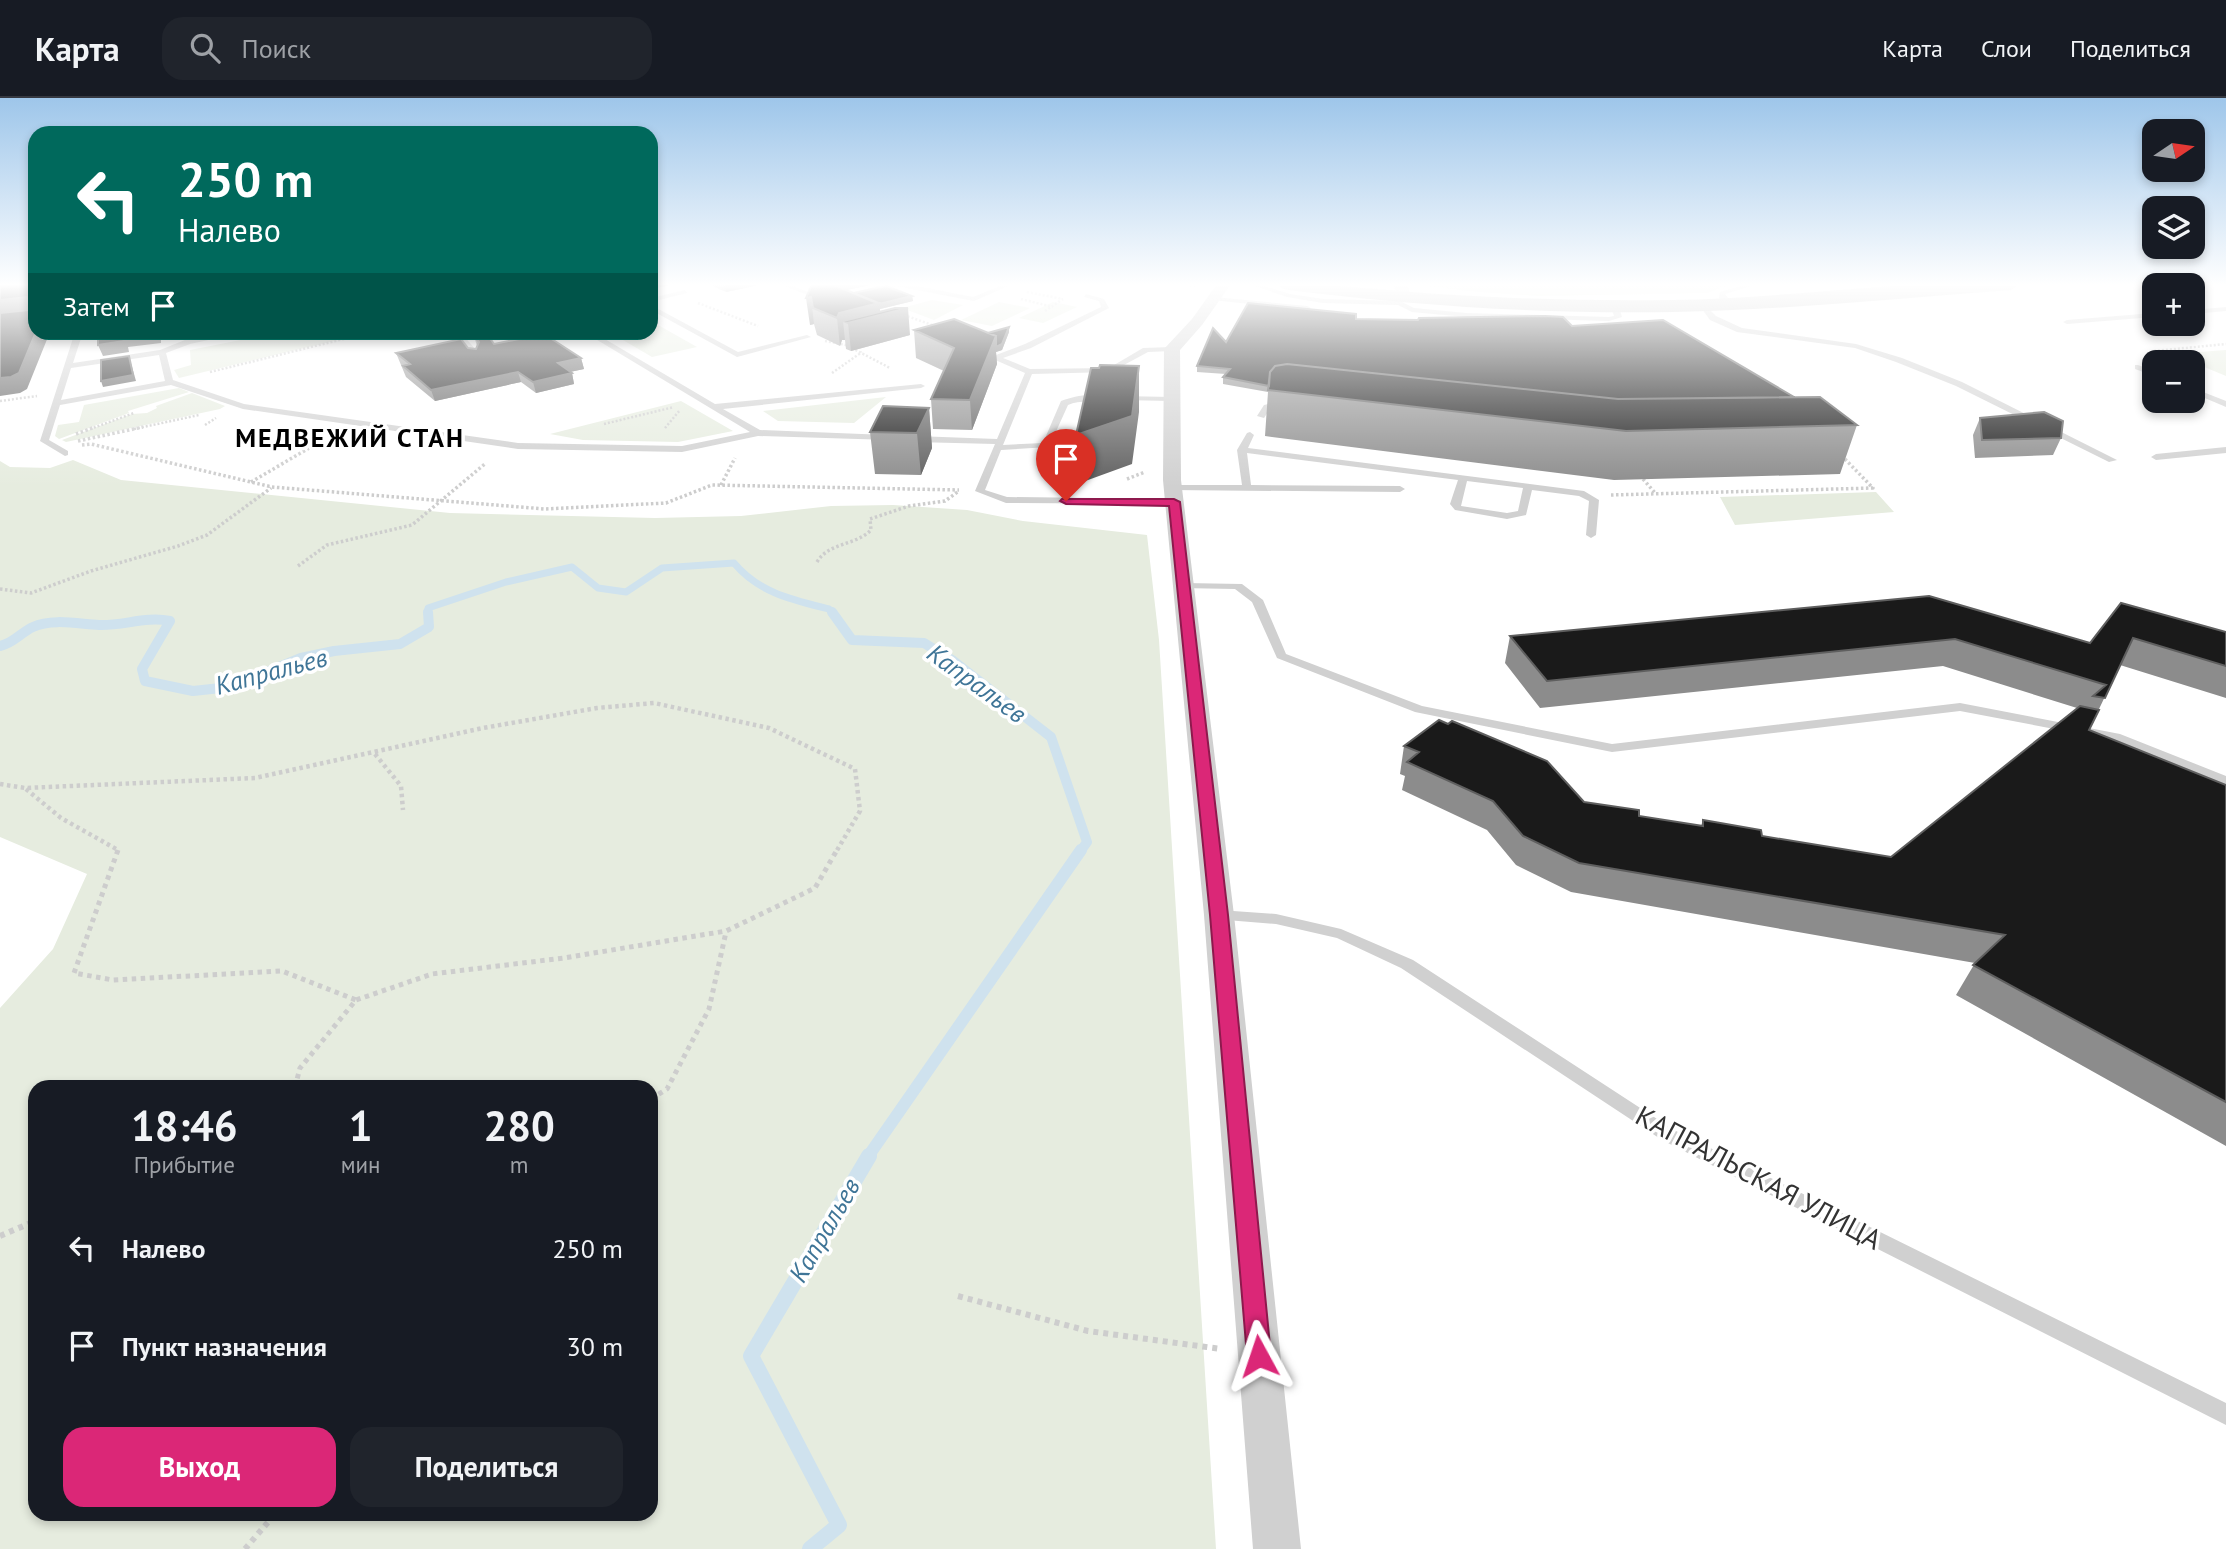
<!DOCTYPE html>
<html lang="ru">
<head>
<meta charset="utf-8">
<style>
	:root { --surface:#171b24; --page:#20242c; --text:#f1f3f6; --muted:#9ea1a6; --line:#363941; --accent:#db2777 }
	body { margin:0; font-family:"PT Sans",sans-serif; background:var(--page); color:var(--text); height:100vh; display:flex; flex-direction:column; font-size:26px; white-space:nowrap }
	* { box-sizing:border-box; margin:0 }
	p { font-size:23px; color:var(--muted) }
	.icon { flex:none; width:38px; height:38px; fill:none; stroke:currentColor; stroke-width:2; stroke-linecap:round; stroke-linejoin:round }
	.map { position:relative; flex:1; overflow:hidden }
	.drawer { position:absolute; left:28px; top:982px; width:630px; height:441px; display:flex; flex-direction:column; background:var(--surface); border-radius:21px; box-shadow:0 4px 10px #0003 }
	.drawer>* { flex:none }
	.banner { position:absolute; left:28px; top:28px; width:630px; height:214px; border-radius:21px; box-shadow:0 4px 10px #0003; background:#00695c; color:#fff; overflow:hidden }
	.needle { width:46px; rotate:77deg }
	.buttons { position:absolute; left:2142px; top:21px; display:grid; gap:14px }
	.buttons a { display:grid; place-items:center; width:63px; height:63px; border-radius:14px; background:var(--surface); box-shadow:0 4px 10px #0003; font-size:35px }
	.pin { position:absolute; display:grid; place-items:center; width:60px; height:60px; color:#fff; margin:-72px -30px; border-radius:50% 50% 50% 0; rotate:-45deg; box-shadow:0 0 7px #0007 }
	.pin .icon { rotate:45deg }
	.me { position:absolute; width:77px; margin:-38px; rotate:355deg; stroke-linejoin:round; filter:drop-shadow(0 0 5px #0008) }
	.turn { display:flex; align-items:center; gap:24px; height:147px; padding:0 35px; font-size:32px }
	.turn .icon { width:91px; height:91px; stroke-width:2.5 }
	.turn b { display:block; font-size:49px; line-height:60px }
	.then { display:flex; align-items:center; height:66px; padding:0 35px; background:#0003; gap:14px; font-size:26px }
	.eta { display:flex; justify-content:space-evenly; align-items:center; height:119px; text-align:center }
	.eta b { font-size:42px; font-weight:800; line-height:49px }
	.cta { display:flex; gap:14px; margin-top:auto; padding:14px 35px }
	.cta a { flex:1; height:80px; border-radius:21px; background:var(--accent); color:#fff; font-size:28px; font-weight:800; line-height:80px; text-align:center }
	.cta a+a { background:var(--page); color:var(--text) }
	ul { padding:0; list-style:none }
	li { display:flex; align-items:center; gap:21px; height:98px; padding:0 35px }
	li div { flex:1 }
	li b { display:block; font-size:26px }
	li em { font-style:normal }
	header { display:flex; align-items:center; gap:42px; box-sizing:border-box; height:98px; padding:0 35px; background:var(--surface); border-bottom:2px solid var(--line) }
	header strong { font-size:33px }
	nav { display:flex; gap:38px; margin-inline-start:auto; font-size:24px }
	.search { width:490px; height:63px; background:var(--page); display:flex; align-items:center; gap:18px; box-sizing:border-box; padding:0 24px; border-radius:21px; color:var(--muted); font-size:26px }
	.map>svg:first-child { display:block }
	.green { fill:#e6ecdf; fill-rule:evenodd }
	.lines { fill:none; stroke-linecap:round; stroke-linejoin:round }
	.stream-far3 { stroke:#cfe2ee; stroke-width:7 }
	.stream-far2 { stroke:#cfe2ee; stroke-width:10 }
	.stream-far1 { stroke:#cfe2ee; stroke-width:12 }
	.stream { stroke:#cfe2ee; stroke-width:16 }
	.path-far4 { stroke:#cdcdcd; stroke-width:2.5; stroke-dasharray:2 2; stroke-linecap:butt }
	.path-far3 { stroke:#cdcdcd; stroke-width:3.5; stroke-dasharray:2.5 2.5; stroke-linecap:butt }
	.path-far2 { stroke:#cdcdcd; stroke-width:4.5; stroke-dasharray:3.5 3.5; stroke-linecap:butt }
	.path-far1 { stroke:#cdcdcd; stroke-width:5; stroke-dasharray:4.5 4.5; stroke-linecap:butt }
	.path { stroke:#cdcdcd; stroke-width:6; stroke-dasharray:5 5; stroke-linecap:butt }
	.lane { fill:#d0d0d0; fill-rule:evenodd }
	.street { fill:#d0d0d0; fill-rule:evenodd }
	.secondary { fill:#bdbdbd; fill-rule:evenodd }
	.wall { fill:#8c8c8c }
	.shaded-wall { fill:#5f5f5f }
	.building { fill:#1a1a1a; stroke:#5f5f5f; stroke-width:2 }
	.route { fill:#db2777; stroke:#8e194d; stroke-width:2 }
	.labels { text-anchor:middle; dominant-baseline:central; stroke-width:7; stroke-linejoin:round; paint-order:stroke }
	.far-district-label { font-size:26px; font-weight:bold; letter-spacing:2px; fill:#000; stroke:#fff }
	.water-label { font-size:26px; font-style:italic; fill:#3f7597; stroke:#fff }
	.near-street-label { font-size:28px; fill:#333; stroke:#fff }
</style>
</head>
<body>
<header>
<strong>Карта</strong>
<div class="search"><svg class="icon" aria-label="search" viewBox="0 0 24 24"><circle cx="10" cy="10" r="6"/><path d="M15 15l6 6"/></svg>Поиск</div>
<nav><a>Карта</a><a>Слои</a><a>Поделиться</a></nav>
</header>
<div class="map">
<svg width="2226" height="1451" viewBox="0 0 2226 1451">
	<rect width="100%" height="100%" fill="#fff"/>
	<path class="green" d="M1414,186h316l-22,9 -170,3 -71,-5z
		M932,202l31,5 -29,15 -32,-12z
		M999,204l31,6 -38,18 -31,-6z
		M1053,204l24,5 -34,16 -24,-5z
		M651,223l46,26 -45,10 -41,-24 40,-1z
		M277,235h90l-188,45 -5,-8 17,-5 -1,-15z
		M2226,252v26l-53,-22z
		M179,290l10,4 -61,19 1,2 -70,26 -4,-3 3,-11 21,-3 5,-17z
		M192,295l33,13 -5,3 -154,33 -4,-2 70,-26 15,-1 10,-5 -1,-2z
		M886,299l-32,26 -76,-2 -15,-10z
		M681,303l52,30 -55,11 -95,-2 -33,-6z
		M73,362l48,20 329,33 205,5 86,-2 90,-10 62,-1 74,5 56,11 124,14 12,105 57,909h-1216v-541l53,-59 34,-75 -87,-37v-376l10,6 40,1zM35,989h616v427h-616z
		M1876,394l18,20 -159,13 -15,-28z"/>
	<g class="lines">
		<path class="stream-far3" d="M428,516v-6l78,-26 66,-15 26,21 28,4 36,-24 72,-5c25,30 59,37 95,46l4,5"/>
		<path class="stream-far2" d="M832,514l20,28 72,3 28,17 99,77 36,105 -7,10
			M0,548c14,-3 20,-13 33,-19 19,-9 46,-3 66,-2 24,1 47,-9 71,-4l-28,48 3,12 48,10 37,-4 71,-29 33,-7 66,-7 29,-17 -1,-15"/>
		<path class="stream-far1" d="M867,1060l214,-308"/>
		<path class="stream" d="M810,1451l29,-24 -88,-169 118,-200"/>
		<path class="path-far4" d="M1182,186l13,2
			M1027,194l36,7
			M1021,201l32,8
			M698,205l60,23
			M1045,213l18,-12
			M904,217l31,11
			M825,243l21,4 44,23
			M2154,253l72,-7
			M2164,257l18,7
			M2193,269l9,3
			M210,274l162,-40
			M832,275l30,-21
			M0,303l37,-5
			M604,326l70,-17
			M205,327l11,-7
			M665,330l15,-18
			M90,331l44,-16
			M134,331l65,-14"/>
		<path class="path-far3" d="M76,336l19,-7
			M78,343l65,-14
			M82,347l9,-1 181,43 273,22 121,-6 46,-18 247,5
			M1127,381l18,-7
			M1643,381l13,15
			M251,384l72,-42
			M721,387l14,-27
			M1611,397l262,-7 -31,-32
			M817,464c12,-20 38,-16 54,-32l-1,-11 39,-13 36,-5 14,-10
			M298,468l29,-21 85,-20 74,-62
			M0,491l31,4 60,-22 87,-25 29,-11 64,-47"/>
		<path class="path-far2" d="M375,656l26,32 2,24
			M0,686l25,4 230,-10 228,-50 114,-20 57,-5 115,25 86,41 5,42 -24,41
			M26,691l35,29 57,32 -1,2"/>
		<path class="path-far1" d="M118,752l-44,123 39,7 169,-9 74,29
			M295,989l5,-19 56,-68 76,-26 132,-16 162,-27 89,-43 22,-38
			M651,1001l16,-10 42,-80 17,-77"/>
		<path class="path" d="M0,1138l35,-15
			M958,1198l130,35 133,18
			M245,1451l30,-35"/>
		<path class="lane" d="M779,186h9l38,15 -5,1z
			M886,186h21l66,13 32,-13h8l-39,17 -78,-15 -38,8 -3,-2z
			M1249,186h9l32,10 33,5 77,2 14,7 52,5 143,4 5,-1 -3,-9 4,-2 4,2 3,10 -13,4 -143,-4 -54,-5 -14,-7 -75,-2 -36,-6z
			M1747,186h10l-32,10 8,11h-4l-10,-7 1,-6z
			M685,192l2,3 -36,9v-4z
			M1086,196l18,5 5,9 -78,40 -28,10 27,11 79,-1 34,-20 29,-1 4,2 -4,2 -24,1 -37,20 -79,2 -29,71 40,-2 18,-42c14,-5 31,-9 44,-3 -10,6 -25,1 -37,7l-19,42 -48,3 -16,40 22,7 167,2 5,3 -2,2 -171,-1 -31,-12 20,-47 -80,-2 -4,-3 4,-3 82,3 28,-66 -50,-22 4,-2 17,6 29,-11 76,-37 -2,-6 -15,-4z
			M1214,199l93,9 4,2 -4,2 -95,-10z
			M1703,205l13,13 26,12 114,16 46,14 60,24 155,78 -8,2 -153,-76 -60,-24 -41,-14 -118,-16 -27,-12 -11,-15z
			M651,207l87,47 69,-17 4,2 -74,20 -86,-47z
			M2226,209v4l-33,3v-4z
			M2154,215v4l-87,7 -4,-2 4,-2z
			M75,234h8l-10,31 87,-13 25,-10 42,-8h18l-55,12 -24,9 7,27 71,24 274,39 164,3 68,-14 -166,-100h9l122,72 206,-20 4,2 -4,2 -198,21 37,21 127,5 3,1v4l-132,-4 -76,16 -164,-3 -275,-40 -72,-24 -111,20 -11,35 19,11v4l-3,1 -25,-15zM159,257l6,26 -104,19 10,-32z
			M453,234h7l19,21v4h-6z
			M2138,267l16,6v5l-19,-7v-4z
			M2193,290l33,13v6l-33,-14z
			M1118,298l54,1 4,2 -4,2 -51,-1 -4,-2z
			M1283,303l4,3 -1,2 -16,3 -6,9 -7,-2 7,-11z
			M1250,334l4,3 -6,13 336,43 15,9 -3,35 -5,3 -5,-3 3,-34 -10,-5 -47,-6 -6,25 -19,4 -52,-9 -5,-6 8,-24 -211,-27 4,32 149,1 5,3 -5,3 -230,-2 -2,-2 5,-3h69l-5,-35 10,-17zM1467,383l56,7 -5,23 -11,2 -46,-7z
			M2226,349v6l-70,7 -5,-3 5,-3z
			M1184,485l58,1 21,16 23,54 136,52 190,38 348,-41 160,31 106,42v9l-114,-45 -152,-29 -348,41 -197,-40 -138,-54 -25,-56 -17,-13 -55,-1v-4z
			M1219,812l57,4 65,15 72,31 261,170 552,273v22l-564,-285 -261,-172 -64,-30 -61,-14 -62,-5 -3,-4 3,-4z"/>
		<path class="street" d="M1217,186h14l-29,41 -22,25 1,130 53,435 67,634h-48l-49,-634 -41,-435 1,-131 28,-30z
			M1393,186h14l4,13 -2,3h-10z"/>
		<path class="secondary" d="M1279,186c53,0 105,6 159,10 77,5 155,7 233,6 116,-1 233,-22 349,-16l-9,6c-112,8 -225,20 -338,22 -129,2 -257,-6 -385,-22l-7,-2z"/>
	</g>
	<path class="wall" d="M708,186h56l-38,8z
		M812,186h59v1l-25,5 7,3 59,3 1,5 -33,8v3l30,23 -59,16 -5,-2 -1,-9h-3l-2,6 -23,-11 -3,-11 -4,1z
		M1356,221l438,78 63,28 -17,49 -226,6 -349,-44 3,-44 -45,-8v-7l3,-3 -29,-2v-6l29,-24z
		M1009,229v5l-7,18 -6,2 1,12 -25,66 -39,-1 -2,-30 13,-28 -28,-13 -2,-28 74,3z
		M474,238l20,8 87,14 3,11 -14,3 2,1 2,11 -38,9 -15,-11 -86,19 -29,-24 -10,-24 72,-5 8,1 1,-3z
		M929,310l3,40 -11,27 -46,-1 -5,-42z
		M1980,320l81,20 -8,17 -78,3 -2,-23z
		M1929,498l161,47 31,-40 105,29v66l-106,-33 -31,65 137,55v361l-270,-151 19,-32 -404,-71 -55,-27 -29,-35 -85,-40 3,-14 -5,-2 4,-28 180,56 55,14 62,10 2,-6 59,16 129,21 186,-149 -134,-42 -403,42 -35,-45 5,-27z"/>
	<path class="shaded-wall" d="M651,186h25l-25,5z
		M725,186h39l-38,8z
		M853,186h18v1l-30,6v-5z
		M912,198l1,5 -33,8v6l28,-7 2,27 -59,16 -3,-28 -5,-2 2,19h-3l-2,6 -3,-28 2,-5z
		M27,199l8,14 -35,5v-16z
		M811,199l3,27 -4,1 -4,-27z
		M1009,229v5l-7,18 -6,2 1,12 -25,66 -2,-30 26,-64z
		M36,234h14l-23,57 -7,4 -20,3v-18z
		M151,234h39l-29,5v6l-33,4 1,5 -26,4 -5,-11 25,-8z
		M129,258l7,25 -33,6 -2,-6z
		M581,260l3,11 -24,5 -2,-11z
		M1139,268v46l-7,52 -55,20 -1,-49z
		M518,274l3,10 -86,19 -4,-11z
		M572,275l2,11 -38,9 -3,-11z
		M929,310l3,40 -11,27 -4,-42z"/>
	<path class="building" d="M0,186h35v48h1l-17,41 -8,4 -11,1v-65l28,-3 2,-11 -3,-2 -27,3z
		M812,186h19l48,19 -40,10 -2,5 -24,-10 -2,-11 -5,1z
		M834,186h19l-12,2z
		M886,188l26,10 -33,8 -26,-11z
		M1248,205l108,11v5l62,1 1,-2 126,-2 18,1 9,9 91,-6 131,77 -176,2 -331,-35 -12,2 -5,6 -1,14 -46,-9 7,-8 -33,-3 16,-38 13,14z
		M895,210h13l-60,15 -5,-2z
		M954,221l42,17 -26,64 -39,-1 23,-51 -40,-18z
		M1009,229l-7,17 -6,3v-11l-8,-3z
		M98,234h53l-28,5 1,4 -26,4z
		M487,236l7,10 50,-10 37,24 -23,5 14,10 -39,9 -15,-10 -87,18 -28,-24 7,-2 -14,-11 65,-14 7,9 8,1 3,-7 -5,-6z
		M129,258l4,19 -32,6v-21z
		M1287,266l331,35 202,-2 37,28 -231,6 -358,-41 2,-18 5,-6z
		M1100,267l39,1 -7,50 -56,19 15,-67h8z
		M883,308l46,2 -12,25 -47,-1z
		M2044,314l19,9 -2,17 -79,2 -2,-22z
		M1929,498l161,47 31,-40 105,29v34l-93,-28 -28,60 -12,-2 13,-11 -151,-46 -408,42 -37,-45z
		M2080,608l19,4 -10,20 137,55v317l-253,-137 32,-30 -426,-72 -56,-27 -30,-35 -86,-39 12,-10 -15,-6 35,-26 9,4 4,-3 95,40 37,41 55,8v6l64,10v-6l58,10 1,6 129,21z"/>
	<linearGradient id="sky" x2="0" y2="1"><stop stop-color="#9ec6ea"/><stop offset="0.48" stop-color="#fff"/><stop offset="1" stop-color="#fff" stop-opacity="0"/></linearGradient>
	<rect width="2226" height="389" fill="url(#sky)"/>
	<path class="route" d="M1062,401h112l6,3 48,413 43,441 -3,8 -9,3 -8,-3 -4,-8 -37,-441 -41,-409 -103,-2 -6,-3z"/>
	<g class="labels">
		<g class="far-district-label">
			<text x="350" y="339">МЕДВЕЖИЙ СТАН</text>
		</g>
		<g class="water-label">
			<text transform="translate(271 573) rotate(-15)">Капральев</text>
			<text transform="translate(977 585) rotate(36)">Капральев</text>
			<text transform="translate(824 1132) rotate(-60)">Капральев</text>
		</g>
		<g class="near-street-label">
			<text transform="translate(1759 1079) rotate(28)">КАПРАЛЬСКАЯ УЛИЦА</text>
		</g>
	</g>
</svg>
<div class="buttons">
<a><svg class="needle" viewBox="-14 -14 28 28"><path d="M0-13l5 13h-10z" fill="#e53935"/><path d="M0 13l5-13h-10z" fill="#9ea1a6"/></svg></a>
<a><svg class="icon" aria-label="layers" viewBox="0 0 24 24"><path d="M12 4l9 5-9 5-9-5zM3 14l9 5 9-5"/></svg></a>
<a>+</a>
<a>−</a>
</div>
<div class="pin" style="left:1066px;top:403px;background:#d93025"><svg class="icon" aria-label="arrive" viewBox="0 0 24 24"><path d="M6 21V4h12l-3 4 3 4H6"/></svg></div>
<svg class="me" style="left:1259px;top:1258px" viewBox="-20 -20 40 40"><path d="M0-17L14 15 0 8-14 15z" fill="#db2777" stroke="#fff" stroke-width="4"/></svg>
<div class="banner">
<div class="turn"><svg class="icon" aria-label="left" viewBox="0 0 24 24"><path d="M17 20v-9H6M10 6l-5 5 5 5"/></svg><div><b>250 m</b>Налево</div></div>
<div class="then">Затем<svg class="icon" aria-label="arrive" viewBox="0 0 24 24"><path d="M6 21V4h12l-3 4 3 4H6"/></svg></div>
</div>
<section class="drawer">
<div class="eta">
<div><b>18:46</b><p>Прибытие</p></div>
<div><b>1</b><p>мин</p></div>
<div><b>280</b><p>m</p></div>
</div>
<ul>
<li><svg class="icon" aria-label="left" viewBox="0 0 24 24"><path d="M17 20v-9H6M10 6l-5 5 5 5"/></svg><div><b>Налево</b></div><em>250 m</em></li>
<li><svg class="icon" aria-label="arrive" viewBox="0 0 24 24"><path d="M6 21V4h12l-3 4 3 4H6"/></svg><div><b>Пункт назначения</b></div><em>30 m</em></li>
</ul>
<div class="cta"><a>Выход</a><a>Поделиться</a></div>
</section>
</div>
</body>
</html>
